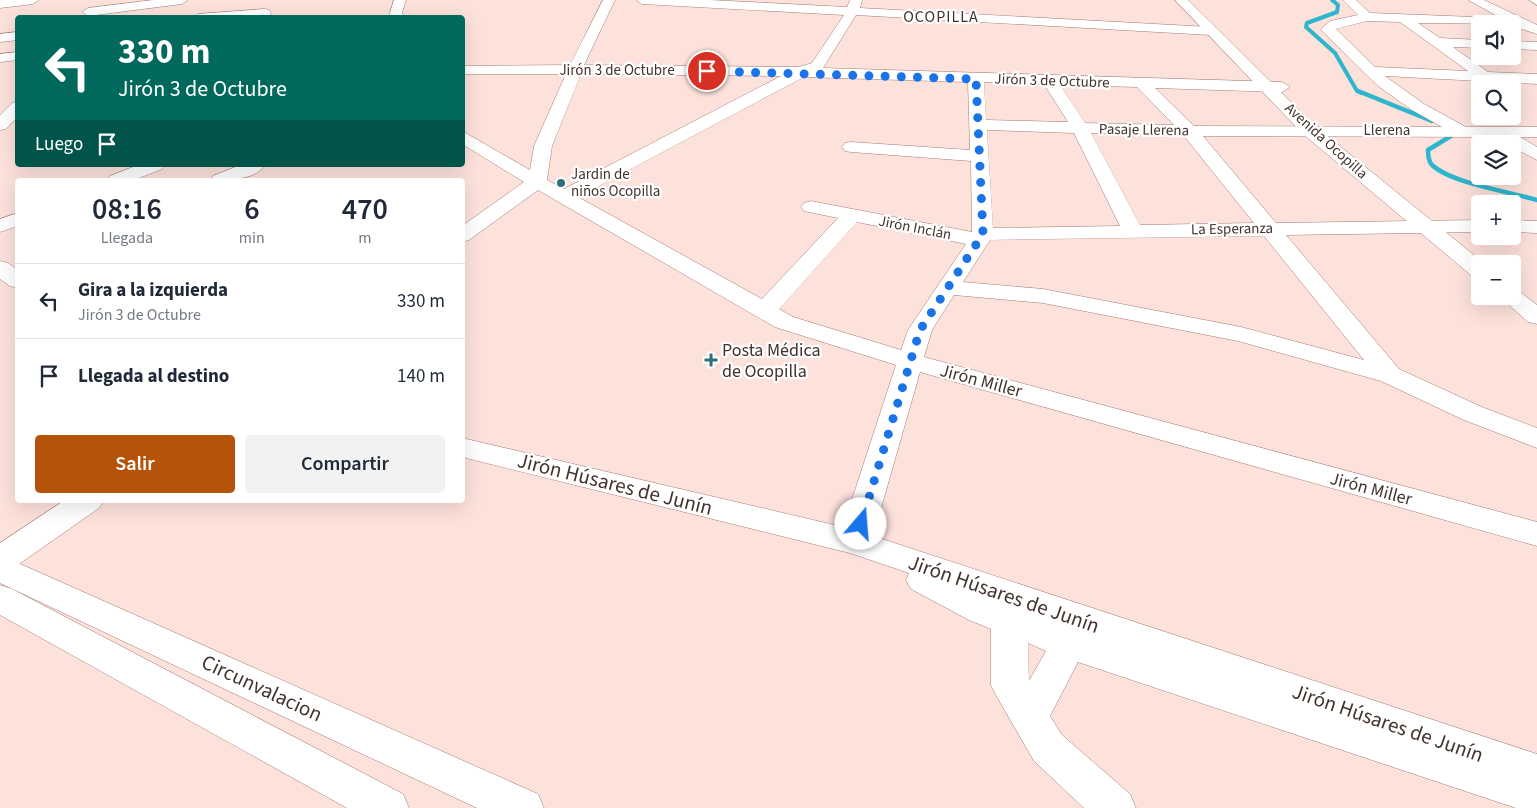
<!DOCTYPE html>
<html lang="es">
<head>
<meta charset="utf-8">
<style>
	:root { --surface:#fff; --page:#f2f2f3; --text:#1f2937; --muted:#747a83; --line:#e0e1e3; --accent:#b45309 }
	body { margin:0; font-family:"Source Sans 3",sans-serif; background:var(--page); color:var(--text); height:100vh; display:flex; flex-direction:column; font-size:19px; white-space:nowrap }
	* { box-sizing:border-box; margin:0 }
	p { font-size:16px; color:var(--muted) }
	.icon { flex:none; width:28px; height:28px; fill:none; stroke:currentColor; stroke-width:2; stroke-linecap:round; stroke-linejoin:round }
	.map { position:relative; flex:1; overflow:hidden }
	.panel { position:absolute; left:15px; top:178px; width:450px; height:325px; display:flex; flex-direction:column; background:var(--surface); border-radius:5px; box-shadow:0 5px 20px #0002 }
	.panel>* { flex:none }
	.banner { position:absolute; left:15px; top:15px; width:450px; height:152px; border-radius:5px; box-shadow:0 5px 20px #0002; background:#00695c; color:#fff; overflow:hidden }
	.buttons { position:absolute; left:1471px; top:15px; display:grid; gap:10px }
	.buttons a { display:grid; place-items:center; width:50px; height:50px; border-radius:5px; background:var(--surface); box-shadow:0 5px 20px #0002; font-size:25px }
	.pin { position:absolute; display:grid; place-items:center; width:42px; height:42px; color:#fff; margin:-21px; border:2px solid #fff; border-radius:50%; box-shadow:0 1px 5px #0007 }
	.me { position:absolute; width:55px; margin:-28px; rotate:18deg; stroke-linejoin:round; filter:drop-shadow(0 0 4px #0008) }
	.turn { display:flex; align-items:center; gap:18px; height:105px; padding:0 20px; font-size:22px }
	.turn .icon { width:65px; height:65px; stroke-width:2.5 }
	.turn b { display:block; font-size:35px; line-height:42px }
	.then { display:flex; align-items:center; height:48px; padding:0 20px; background:#0003; gap:10px; font-size:19px }
	.eta { display:flex; justify-content:space-evenly; align-items:center; height:85px; text-align:center }
	.eta b { font-size:30px; font-weight:600; line-height:35px }
	.cta { display:flex; gap:10px; margin-top:auto; padding:10px 20px }
	.cta a { flex:1; height:58px; border-radius:5px; background:var(--accent); color:#fff; font-size:20px; font-weight:600; line-height:58px; text-align:center }
	.cta a+a { background:var(--page); color:var(--text) }
	ul { padding:0; list-style:none }
	li { display:flex; align-items:center; gap:15px; height:75px; padding:0 20px; border-top:1px solid var(--line) }
	li div { flex:1 }
	li b { display:block; font-size:19px }
	li em { font-style:normal }
	.map>svg:first-child { display:block }
	.lines { fill:none; stroke-linecap:round; stroke-linejoin:round }
	.stream-far1 { stroke:#2db6cd; stroke-width:4 }
	.stream { stroke:#2db6cd; stroke-width:4.5 }
	.street-casing { stroke:#a47b72; stroke-width:1 }
	.secondary-casing { stroke:#a47b72; stroke-width:1 }
	.street { fill:#fff; fill-rule:evenodd }
	.secondary { fill:#fff; fill-rule:evenodd }
	.route { stroke:#1a73e8; stroke-width:9; stroke-dasharray:0 16.2 }
	.poi-dot { fill:#2a717d; stroke:#fff; stroke-width:2 }
	.labels { text-anchor:middle; dominant-baseline:central; stroke-width:4.5; stroke-linejoin:round; paint-order:stroke }
	.far-street-label { font-size:15px; fill:#44322e; stroke:#fff }
	.far-poi-label { font-size:15px; fill:#44322e; stroke:#fff; text-anchor:start }
	.far-quarter-label { font-size:16px; letter-spacing:1px; fill:#44322e; stroke:#fff }
	.poi-label { font-size:18px; fill:#44322e; stroke:#fff; text-anchor:start }
	.street-label { font-size:18px; fill:#44322e; stroke:#fff }
	.near-street-label { font-size:21px; fill:#44322e; stroke:#fff }
</style>
</head>
<body>
<div class="map">
<svg width="1537" height="808" viewBox="0 0 1537 808">
	<rect width="100%" height="100%" fill="#fde1db"/>
	<g class="lines">
		<path class="stream-far1" d="M1332,0l6,5 -1,7 -30,11 -1,4 29,26 22,38 4,2"/>
		<path class="stream" d="M1358,91l74,30
			M1448,130l3,6 -23,14c0,5 0,11 4,15 19,18 78,27 105,35"/>
		<defs>
			<path id="street" d="M0,0h39l-6,4 -33,4z
				M153,0h35l-6,4 -94,12 -6,-4 6,-4z
				M394,0h12l-4,13 2,5h-13l-1,-5z
				M603,0h12l-31,65 215,2 13,-4 32,-48 -202,-11 -6,-4h74l137,7 3,-7h12l-2,8 350,19 7,4 -7,4 -354,-20 -33,53 459,14 8,5 -8,5 -127,-4 39,38 248,1 -30,-17 -34,-24 -55,-54 -2,-3 9,-8 28,-6 -15,-15h13l14,13 131,5 -33,-18h16l53,25v9l-25,-8v-2l-94,-1 22,15 40,2v8l-27,-1 35,25 49,2v10l-152,-8 39,28 42,23h71v10h-17l17,10v13l-25,-13v-3h-5l-11,-7 -293,-1 73,87 204,-3v12l-194,3 113,134 85,39 53,20v20l-73,-28 -83,-39 -143,-40 -195,-38 -89,-8 -22,35 -8,27 613,165v24l-617,-174 -47,164 664,218v54h-21l-438,-146 -28,54 12,19 68,59 6,14h-52l-50,-47 -37,-64 -6,-12v-56l-22,-9 -58,-31 -5,-9 3,-7 -59,-20 -388,-96v-19l381,89 53,-162 -121,-38 -237,-137 -69,50 -7,2v-16l62,-44 -62,-38v-13l68,39 4,-24 32,-72h-104v-8l108,-1zM1367,21l33,1 68,49 -93,-4 -39,-38zM581,74l200,2 -217,113 -17,-9 5,-34zM804,77l164,5 2,68 -119,-8 -6,1 -3,4 3,4 6,1 120,9 1,71 -161,-31 -7,2 -3,4 3,4 34,7 -76,81 -184,-102zM984,82l60,2 24,38 -82,-2zM1060,85l77,2 37,38 -89,-2zM987,130l87,3 46,93 -127,2zM1091,133l93,3 70,87 -114,2zM857,222l109,22 -58,86 -7,20 -108,-33 -14,-8zM1264,236l100,124 -123,-33 -198,-38 -80,-7 27,-42zM1028,643l18,8 -17,30z
				M1529,0h8v5z
				M265,9l4,1 2,3 -2,3 -77,2 6,-4z
				M18,32v8l-18,2v-8z
				M1512,41l25,1v8l-25,-1z
				M18,52v8l-18,2v-8z
				M18,101v15l-12,13 -6,1v-15l12,-12z
				M138,165h26l-2,4 -28,11h-27l3,-4z
				M240,165h25c-11,16 -38,15 -55,15l3,-4z
				M18,213v13l-18,6v-13z
				M1512,220l25,1v12l-25,-1z
				M0,261l8,2 10,7v18l-8,-2 -10,-7z
				M65,500h39l-5,8 -87,61 -12,3v-29z"/>
			<path id="secondary" d="M1175,0h13l127,126 170,138h-5v14l-8,-2 -169,-142z
				M1512,289l7,2 18,14v19l-9,-2 -29,-26h13z
				M0,555l538,239 6,14h-67l-477,-225z
				M0,585l12,4 391,205 6,14h-62l-347,-193z"/>
		</defs>
		<use href="#street" class="street-casing"/>
		<use href="#secondary" class="secondary-casing"/>
		<use href="#street" class="street"/>
		<use href="#secondary" class="secondary"/>
	</g>
	<g class="lines">
		<path class="route" d="M707,71l269,8 7,155 -63,96 -59,194"/>
	</g>
	<g class="poi-dot">
		<circle cx="561" cy="183" r="5"/>
		<path d="M708.5 352.5h5v5h5v5h-5v5h-5v-5h-5v-5h5z"/>
	</g>
	<g class="labels">
		<g class="far-street-label">
			<text x="617" y="70">Jirón 3 de Octubre</text>
			<text transform="translate(1052 81) rotate(2)">Jirón 3 de Octubre</text>
			<text transform="translate(1144 130) rotate(1)">Pasaje Llerena</text>
			<text x="1387" y="130">Llerena</text>
			<text transform="translate(1326 141) rotate(42)">Avenida Ocopilla</text>
			<text transform="translate(915 228) rotate(11)">Jirón Inclán</text>
			<text transform="translate(1232 229) rotate(-1)">La Esperanza</text>
		</g>
		<g class="far-poi-label">
			<text x="571" y="174">Jardin de<tspan x="571" dy="17">niños Ocopilla</tspan></text>
		</g>
		<g class="far-quarter-label">
			<text x="941" y="17">OCOPILLA</text>
		</g>
		<g class="poi-label">
			<text x="722" y="350">Posta Médica<tspan x="722" dy="21">de Ocopilla</tspan></text>
		</g>
		<g class="street-label">
			<text transform="translate(981 381) rotate(15)">Jirón Miller</text>
			<text transform="translate(1371 489) rotate(15)">Jirón Miller</text>
		</g>
		<g class="near-street-label">
			<text transform="translate(615 484) rotate(14)">Jirón Húsares de Junín</text>
			<text transform="translate(1004 594) rotate(19)">Jirón Húsares de Junín</text>
			<text transform="translate(262 688) rotate(25)">Circunvalacion</text>
			<text transform="translate(1388 723) rotate(19)">Jirón Húsares de Junín</text>
		</g>
	</g>
</svg>
<div class="buttons">
<a><svg class="icon" aria-label="sound" viewBox="0 0 24 24"><path d="M4 9h4l5-4v14l-5-4H4zM17 9q2 3 0 6"/></svg></a>
<a><svg class="icon" aria-label="search" viewBox="0 0 24 24"><circle cx="10" cy="10" r="6"/><path d="M15 15l6 6"/></svg></a>
<a><svg class="icon" aria-label="layers" viewBox="0 0 24 24"><path d="M12 4l9 5-9 5-9-5zM3 14l9 5 9-5"/></svg></a>
<a>+</a>
<a>−</a>
</div>
<div class="pin" style="left:707px;top:71px;background:#d93025"><svg class="icon" aria-label="arrive" viewBox="0 0 24 24"><path d="M6 21V4h12l-3 4 3 4H6"/></svg></div>
<svg class="me" style="left:861px;top:524px" viewBox="-20 -20 40 40"><circle r="19" fill="#fff"/><path d="M0-13L10 11 0 6-10 11z" fill="#1a73e8"/></svg>
<div class="banner">
<div class="turn"><svg class="icon" aria-label="left" viewBox="0 0 24 24"><path d="M17 20v-9H6M10 6l-5 5 5 5"/></svg><div><b>330 m</b>Jirón 3 de Octubre</div></div>
<div class="then">Luego<svg class="icon" aria-label="arrive" viewBox="0 0 24 24"><path d="M6 21V4h12l-3 4 3 4H6"/></svg></div>
</div>
<section class="panel">
<div class="eta">
<div><b>08:16</b><p>Llegada</p></div>
<div><b>6</b><p>min</p></div>
<div><b>470</b><p>m</p></div>
</div>
<ul>
<li><svg class="icon" aria-label="left" viewBox="0 0 24 24"><path d="M17 20v-9H6M10 6l-5 5 5 5"/></svg><div><b>Gira a la izquierda</b><p>Jirón 3 de Octubre</p></div><em>330 m</em></li>
<li><svg class="icon" aria-label="arrive" viewBox="0 0 24 24"><path d="M6 21V4h12l-3 4 3 4H6"/></svg><div><b>Llegada al destino</b></div><em>140 m</em></li>
</ul>
<div class="cta"><a>Salir</a><a>Compartir</a></div>
</section>
</div>
</body>
</html>
